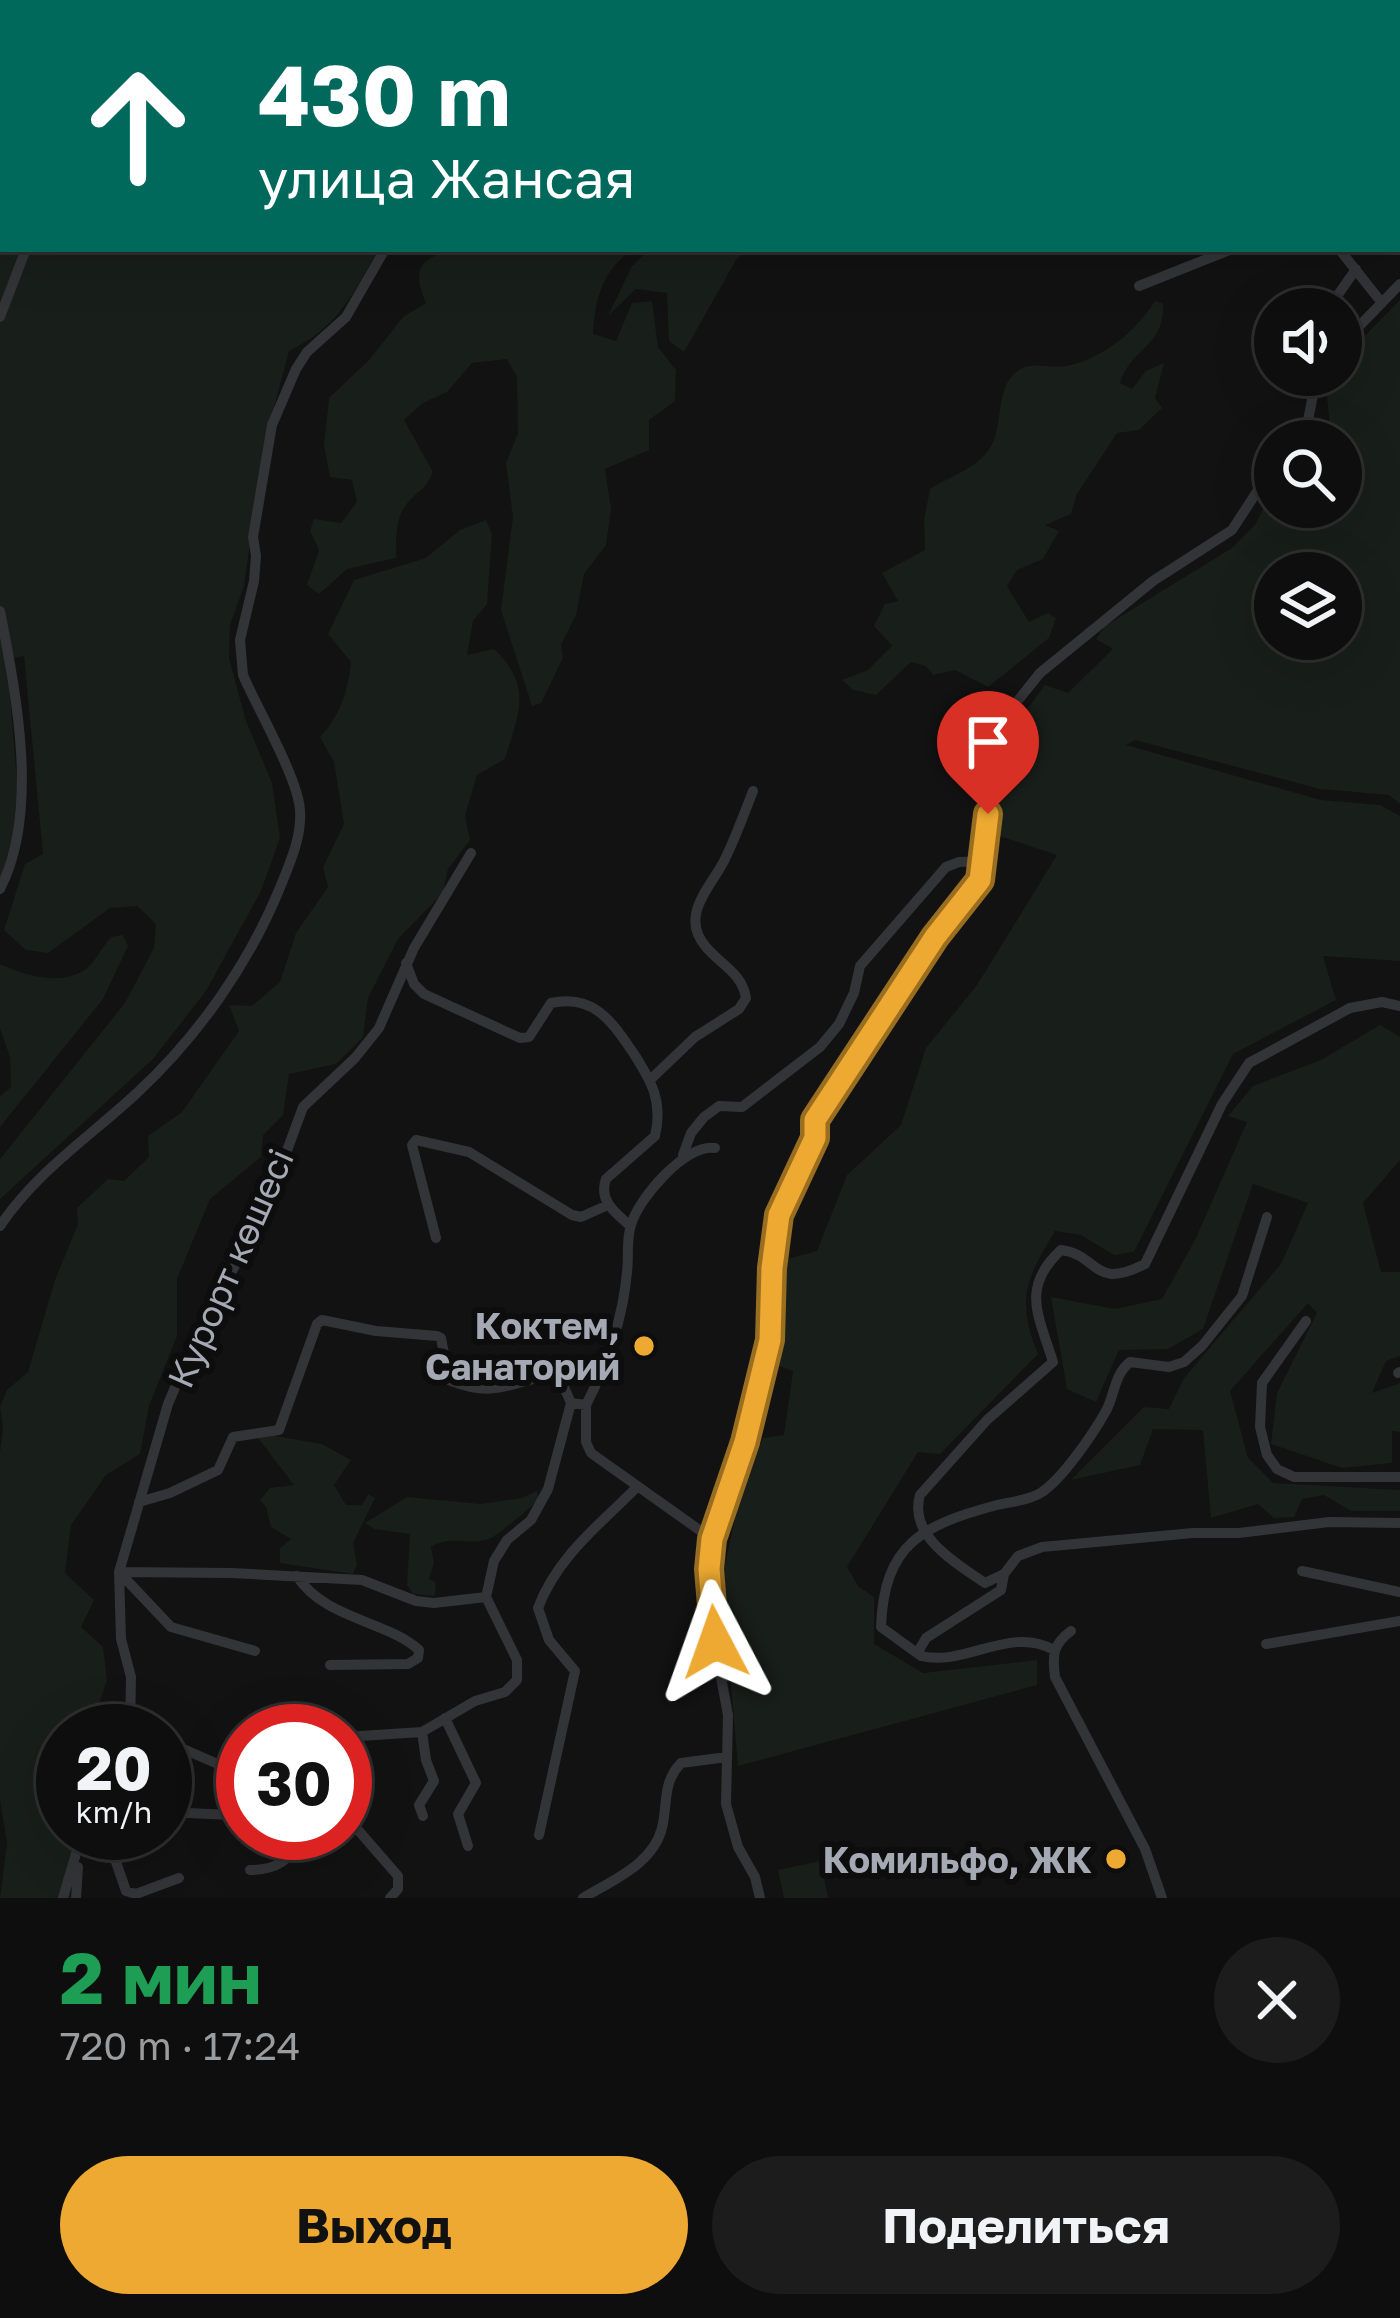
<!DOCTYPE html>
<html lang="ru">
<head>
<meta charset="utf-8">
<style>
	:root { --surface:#0e0e0e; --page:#1c1c1c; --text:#f1f3f6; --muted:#9b9c9e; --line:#2e2e2e; --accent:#eda931 }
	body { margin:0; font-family:"Golos Text",sans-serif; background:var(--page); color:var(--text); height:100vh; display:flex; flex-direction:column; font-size:45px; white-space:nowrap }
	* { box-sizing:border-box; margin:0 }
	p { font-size:39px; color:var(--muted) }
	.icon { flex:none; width:66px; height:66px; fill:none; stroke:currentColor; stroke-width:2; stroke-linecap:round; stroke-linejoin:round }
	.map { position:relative; height:1898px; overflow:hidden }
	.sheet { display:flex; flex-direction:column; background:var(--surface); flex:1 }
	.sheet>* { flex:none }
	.guide { position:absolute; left:0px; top:0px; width:1401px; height:252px; box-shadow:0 12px 48px #0002,0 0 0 3px var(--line); background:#00695c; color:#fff; overflow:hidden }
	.fabs { position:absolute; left:1254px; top:288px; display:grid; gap:24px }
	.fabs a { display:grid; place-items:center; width:108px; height:108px; border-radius:50%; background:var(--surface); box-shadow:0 12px 48px #0002,0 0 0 3px var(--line); font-size:60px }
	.speed { position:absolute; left:36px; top:1704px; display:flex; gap:24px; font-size:60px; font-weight:700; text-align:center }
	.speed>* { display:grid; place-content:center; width:156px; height:156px; border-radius:50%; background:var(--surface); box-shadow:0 12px 48px #0002,0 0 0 3px var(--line); line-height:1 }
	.speed small { font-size:30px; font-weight:400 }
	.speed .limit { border:18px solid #d22; background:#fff; color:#111 }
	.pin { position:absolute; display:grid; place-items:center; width:102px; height:102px; color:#fff; margin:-123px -51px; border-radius:50% 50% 50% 0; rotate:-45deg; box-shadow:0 0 12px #0007 }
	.pin .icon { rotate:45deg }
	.me { position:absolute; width:132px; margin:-66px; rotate:356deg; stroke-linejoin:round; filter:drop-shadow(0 0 9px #0008) }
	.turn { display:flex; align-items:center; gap:42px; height:252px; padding:0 60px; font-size:54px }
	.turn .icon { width:156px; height:156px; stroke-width:2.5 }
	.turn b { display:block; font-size:84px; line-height:102px }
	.round { display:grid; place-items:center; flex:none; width:126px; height:126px; border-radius:63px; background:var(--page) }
	.head { display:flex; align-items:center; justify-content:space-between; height:204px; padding:0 60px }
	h1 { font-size:72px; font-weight:700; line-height:90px; color:#1e9e55 }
	.button { display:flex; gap:24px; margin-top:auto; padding:24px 60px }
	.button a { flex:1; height:138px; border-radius:72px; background:var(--accent); color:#111; font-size:48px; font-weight:700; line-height:138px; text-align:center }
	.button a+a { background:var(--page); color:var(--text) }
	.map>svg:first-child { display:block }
	.green { fill:#181e19; fill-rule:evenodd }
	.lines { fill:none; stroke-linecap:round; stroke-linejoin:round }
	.minor { stroke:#333438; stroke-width:10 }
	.route-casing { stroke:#9a6e20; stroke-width:30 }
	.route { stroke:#eda931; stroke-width:21 }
	.poi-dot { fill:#eda931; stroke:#0d0d0e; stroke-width:4.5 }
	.labels { text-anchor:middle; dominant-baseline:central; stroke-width:12; stroke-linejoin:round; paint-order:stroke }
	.street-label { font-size:36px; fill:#a4a9b4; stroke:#0d0d0e }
	.poi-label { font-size:36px; font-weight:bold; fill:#a4a9b4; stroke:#0d0d0e; text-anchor:end }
</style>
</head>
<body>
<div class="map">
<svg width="1400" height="1898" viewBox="0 0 1400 1898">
	<rect width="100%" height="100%" fill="#121213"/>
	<path class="green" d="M0,0h84l-81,3v246h375c-25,46 -40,78 -89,102l-25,94 -20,141 -14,39 -1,33 17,63 26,62 8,55 -19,53 -55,100 -53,68 -153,140v-40l125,-156 29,-55 2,-24 -19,-18 -27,2 -62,45 -22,-3 -22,-20 21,-66 18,-10 -19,-198 -17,3 13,159 -20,78z
		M188,0h554l-556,3z
		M453,249h180c-31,22 -38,49 -40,85l23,7 16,-38 20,-2 6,46 18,23 -1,31 -26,19v30l-44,19 6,40 -5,36 -22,29 -8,41 -15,30 2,13 -22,45 -9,3 -31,-96 12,-93 -7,-54 12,-30 -1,-56 -10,-18 -35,4 -25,29 -24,11 -19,17 29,52c-10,22 -15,17 -27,33 -11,13 -10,36 -10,53l-49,11 -28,25 -12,-9 12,-35 -9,-19 4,-12 27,4 16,-21 -5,-22 -22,-3 -6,-32 5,-47 40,-38 34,-43 23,-14c-14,-33 -8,-44 27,-54z
		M650,249h97l-11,11 -52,92 -15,-11 -2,-48 -31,-4 -28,27 24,-50z
		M1400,300v504l-11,-9 -69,-6 -185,-49 -9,5 195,55 59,5 20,11v145l-77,-5 13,44 -103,54 -99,198 -20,3 -33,-20 -26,-4c-29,48 -39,68 -17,123l-98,100 -22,-2 -71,115 11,19 16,11v47l49,29 114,-13v25l-299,81 -16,-188 20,-90 21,-50 21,-3 9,-64 -17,-6 7,-50 1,-55 33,-9 30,-76 54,-50 25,-77 51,-63 80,-130 -60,-20 3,-90 45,-60 23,8 45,-44 -17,-10 9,-13 127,-78 23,-23 20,-40v22h66v-66h-26l15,-15 -4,-38 3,-13h12v-15zM1275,573h66v66h-66z
		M1155,301l8,2c3,44 -33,45 -43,80l12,6 14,-18 18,-8 -9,35 7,10 -23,22 -22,3 -40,61 -6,20 -26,11 14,6 -16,28 -26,11 -10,16 22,36 19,-9 8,5 -7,20 -61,49 -33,-17 -22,5 -7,-9 -15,-4 -35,33 -23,-5 -11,-10 26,-10 24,-24 -18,-20 11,-22 13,-3 -16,-28 43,-23 -1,-30 6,-31c20,-13 49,-21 61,-43 12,-21 5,-54 22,-71 16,-16 34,-6 53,-9 37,-7 70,-35 89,-65z
		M486,520l6,14 -5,70 -14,17 -6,34 27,-6c39,37 25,64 11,110l-28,16 -12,41 5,24 -22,29 -5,24 -45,46 -30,59 -5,39 -27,27 -47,10 -6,41 -20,20 -2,22 -51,42 -33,80v57l-28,70 -9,48 -34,21 -35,50 -6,48 29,27 -13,27 22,20 4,33 -17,51h-27v102h13l-8,30 2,35h-70l7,-55 -7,-43v-348l3,-24 -3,-21 7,-17 21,-18 27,-92 23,-56 -1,-16 31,-29 16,2 25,-24 -1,-21 34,-24 57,-81 -10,-26 23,1 28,-24 16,-49 32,-46 -5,-20 21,-43 -10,-62 -14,-25c20,-21 28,-46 31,-75l-23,-28 26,-54 72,-22 34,-28z
		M123,935l5,11 -25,53 -103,128v-31l11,-9 -1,-30 -10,-29v-64c24,11 61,23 86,5 9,-7 17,-23 25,-32z
		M1380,1025l20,12v123l-37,43 18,69h19v84l-14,5 -14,32 28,-10v49l-8,-1v32l-50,5 -71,-24 6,-51 40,-80 -9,-10 -78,88 18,67 25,25 127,7v21h-49l-27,-16 -22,4 -8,18 -20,1 -16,-14 -47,14 -8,-88 -50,-1 -13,36 -69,15 73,-73 25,2 15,-31 97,-114 27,-61 -55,-19 -50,145 -35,20 -49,1 -23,52 -29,-13 -16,-92 64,12 47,-10 33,-59 52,-118 -19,-6 25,-30 68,-26z
		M263,1434l59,10 29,16 -17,25 12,20h16l6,-11 7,4 -22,45 4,22 -4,9 -73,-11v-15l11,-9 -20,-12 -5,-20 -6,-7 10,-12 24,-3 -36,-47z
		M537,1491l2,8c-5,6 -42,37 -48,39 -19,9 -41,-4 -60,9l3,16 -5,16 7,3 -1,14 -22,-2 -6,-9 3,-51 -36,-5 -9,-6 42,-26 73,7 42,-6z
		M821,1861l7,37h-44l-6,-28z"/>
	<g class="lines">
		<path class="minor" d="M168,3l3,-3
			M750,3l3,-3
			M1339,249l43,54
			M1139,286l93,-37
			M1328,309l28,-40
			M0,317l26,-68
			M1341,345l59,-61
			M1296,441l10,-11 11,-55
			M0,611c16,82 40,201 0,278
			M406,963l8,21 10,10 96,44 9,-1 22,-34c44,-9 61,19 83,51 18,28 29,48 21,82l-49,43c-8,22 10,34 24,47
			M651,1079l44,-42 44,-28 7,-11c-4,-25 -25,-33 -40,-51 -27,-31 4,-59 18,-86 11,-22 20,-47 29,-70
			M683,1155l8,-22 13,-16 15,-11 23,1 78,-60 19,-23 15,-31 6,-27 86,-99 13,-5 24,-1
			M0,1226c37,-55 91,-90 138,-134 60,-56 110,-127 141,-202 10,-25 23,-52 21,-80 -2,-32 -43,-102 -57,-135l-3,-35 14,-59 2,-25 -3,-19 19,-112 24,-56 11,-17 39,-35 39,-68
			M436,1238l-24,-93 4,-5 53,12 103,63 9,2 27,-12
			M1306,1321l-44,62 -2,44 7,28 10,14 17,8h106
			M1398,1373l2,-1
			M586,1405v37l5,11 121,86
			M139,1502l31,-9 48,-23 15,-33 46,-7 38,-106 5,-4 54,11 61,5 4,2 8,42c50,20 60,0 106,-5l5,3 11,25
			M1302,1571l98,21
			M119,1572l112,1 131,7 54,21 18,2 52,-6 8,-36 13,-21 24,-20 17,-31 23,-86 15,2c21,-41 37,-87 41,-133 2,-16 -1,-32 4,-47 7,-26 55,-82 84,-77
			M119,1572l52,55 84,24
			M1004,1574l-19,9c-29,-20 -77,-47 -65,-88l67,-75 66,-58c-14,-46 -33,-74 8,-112 39,5 31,41 84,14l77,-160 27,-41 101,-55 32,-6 18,4
			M297,1576c27,43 91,45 122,74l-1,8 -10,6 -78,1
			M1071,1631c-18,13 -19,24 -16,46l90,172 17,49
			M1266,1644l134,-23
			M1054,1650c-44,-25 -89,17 -133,6l-2,-6 7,-12 75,-48 3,-16 14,-18 24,-9 151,-14h46l90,-11 71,1
			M921,1656l-40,-29c3,-83 41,-102 116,-122 13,-3 34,-5 45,-13 21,-14 51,-58 64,-81 9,-17 8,-36 24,-49l39,5 15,-5 18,-16 40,-50 25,-79
			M445,1718l31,65 -18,31 10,32
			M130,1731l1,-54 -10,-38 -2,-67 49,-168 26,-61 73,-138 36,-98 52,-49 24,-30 35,-80 57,-95
			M422,1732l4,28 8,21 -15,24 4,11
			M345,1737l77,-5 53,-31 30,-9 12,-12v-20l-31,-63
			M165,1741l78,34
			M165,1812l66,3
			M345,1815l53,61v13l-8,9
			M106,1833l20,58 10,3 43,-16
			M539,1835l36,-164 -26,-31 -11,-32c19,-51 61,-83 98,-120
			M250,1870c24,0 46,-9 45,-37
			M63,1898l19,-65
			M76,1898l2,-31
			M583,1898c30,-18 70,-34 79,-70 6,-25 0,-45 19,-65l46,-6
			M760,1898l-5,-21 -17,-30 -12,-43 2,-89 -16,-86 -3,-60 3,-30 33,-96 25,-103 2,-72 7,-53 36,-77v-18l120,-183 45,-58 8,-65 -5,-30 4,-45 53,-66 113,-92 79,-51 43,-66"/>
	</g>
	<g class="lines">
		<defs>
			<path id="route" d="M715,1642l-6,-73 3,-30 33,-97 25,-102 2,-72 7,-53 36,-77v-18l120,-183 45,-57 8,-66"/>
		</defs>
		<use href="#route" class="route-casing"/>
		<use href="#route" class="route"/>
	</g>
	<g class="poi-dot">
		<circle cx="644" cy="1346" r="12"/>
		<circle cx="1116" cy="1859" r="12"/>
	</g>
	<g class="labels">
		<g class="street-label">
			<text transform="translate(230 1268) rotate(-66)">Курорт көшесі</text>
		</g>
		<g class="poi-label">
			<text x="620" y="1325">Коктем,<tspan x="620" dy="41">Санаторий</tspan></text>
			<text x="1092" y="1859">Комильфо, ЖК</text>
		</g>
	</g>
</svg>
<div class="fabs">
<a><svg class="icon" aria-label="sound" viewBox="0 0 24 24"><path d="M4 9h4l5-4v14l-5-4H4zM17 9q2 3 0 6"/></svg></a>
<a><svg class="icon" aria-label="search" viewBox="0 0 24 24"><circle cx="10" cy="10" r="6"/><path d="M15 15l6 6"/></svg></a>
<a><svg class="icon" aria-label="layers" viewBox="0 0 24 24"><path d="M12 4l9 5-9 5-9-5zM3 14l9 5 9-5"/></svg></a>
</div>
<div class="speed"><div>20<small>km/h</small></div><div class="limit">30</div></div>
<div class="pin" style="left:988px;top:814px;background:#d93025"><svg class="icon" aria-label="arrive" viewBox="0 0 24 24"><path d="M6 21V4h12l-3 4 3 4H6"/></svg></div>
<svg class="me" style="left:715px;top:1642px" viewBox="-20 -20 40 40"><path d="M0-17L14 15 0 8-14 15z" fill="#eda931" stroke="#fff" stroke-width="4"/></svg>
<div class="guide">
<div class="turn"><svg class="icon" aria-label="ahead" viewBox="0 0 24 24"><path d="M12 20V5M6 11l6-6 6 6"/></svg><div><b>430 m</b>улица Жансая</div></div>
</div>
</div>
<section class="sheet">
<div class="head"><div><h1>2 мин</h1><p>720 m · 17:24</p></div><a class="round"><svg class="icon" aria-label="close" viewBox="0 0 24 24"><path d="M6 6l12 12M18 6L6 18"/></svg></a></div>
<div class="button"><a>Выход</a><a>Поделиться</a></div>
</section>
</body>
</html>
